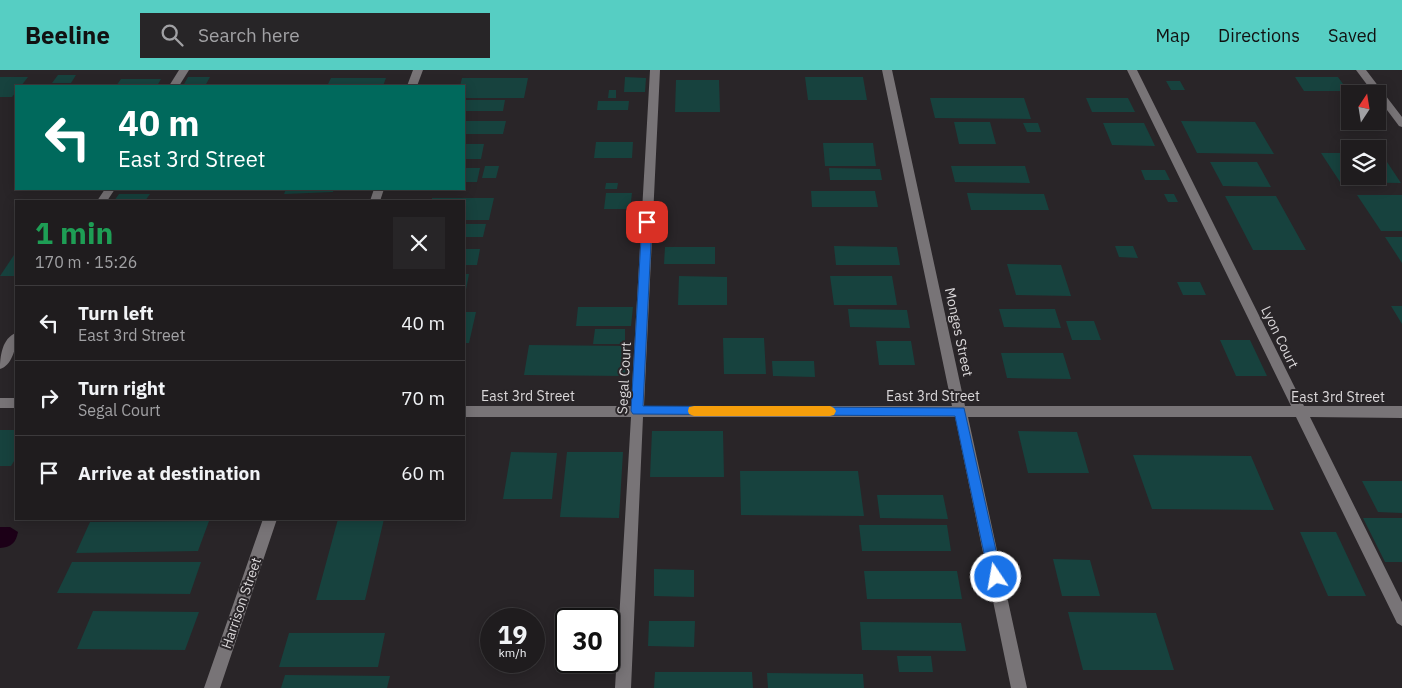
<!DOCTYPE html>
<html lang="en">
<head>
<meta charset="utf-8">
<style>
	:root { --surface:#1f1c1e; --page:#272527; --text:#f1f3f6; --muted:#a1a1a4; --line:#3c3a3c; --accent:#56cec3 }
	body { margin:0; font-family:"IBM Plex Sans",sans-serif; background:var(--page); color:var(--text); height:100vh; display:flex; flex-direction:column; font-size:19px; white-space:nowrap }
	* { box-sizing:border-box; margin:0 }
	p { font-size:16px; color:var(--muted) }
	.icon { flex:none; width:28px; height:28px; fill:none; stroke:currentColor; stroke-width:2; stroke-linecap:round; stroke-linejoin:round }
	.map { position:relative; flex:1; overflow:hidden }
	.drawer { position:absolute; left:15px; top:130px; width:450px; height:320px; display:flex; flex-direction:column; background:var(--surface); border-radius:0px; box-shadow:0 2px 12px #0003,0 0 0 1px var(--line) }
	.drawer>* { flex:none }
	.top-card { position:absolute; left:15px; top:15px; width:450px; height:105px; border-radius:0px; box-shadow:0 2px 12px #0003,0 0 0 1px var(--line); background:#00695c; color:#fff; overflow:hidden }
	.needle { width:32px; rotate:12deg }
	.tools { position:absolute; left:1341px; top:15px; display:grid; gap:10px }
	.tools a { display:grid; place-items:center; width:45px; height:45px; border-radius:0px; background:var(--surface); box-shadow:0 2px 12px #0003,0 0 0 1px var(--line); font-size:25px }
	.speed { position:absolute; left:480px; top:538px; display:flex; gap:10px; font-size:25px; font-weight:700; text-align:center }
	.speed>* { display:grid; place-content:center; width:65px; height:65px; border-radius:50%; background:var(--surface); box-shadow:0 2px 12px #0003,0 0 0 1px var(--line); line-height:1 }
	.speed small { font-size:12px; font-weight:400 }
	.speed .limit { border:2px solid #111; border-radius:8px; background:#fff; color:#111 }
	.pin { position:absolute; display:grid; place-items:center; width:42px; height:42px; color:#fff; margin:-21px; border-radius:10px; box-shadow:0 2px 8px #0006 }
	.me { position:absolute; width:55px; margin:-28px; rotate:348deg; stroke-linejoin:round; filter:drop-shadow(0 0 4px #0008) }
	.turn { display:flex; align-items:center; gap:18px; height:105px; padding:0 20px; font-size:22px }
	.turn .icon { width:65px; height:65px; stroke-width:2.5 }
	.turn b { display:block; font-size:35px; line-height:42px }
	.round { display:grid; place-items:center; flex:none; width:52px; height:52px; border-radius:0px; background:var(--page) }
	.headline { display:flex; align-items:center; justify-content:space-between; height:85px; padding:0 20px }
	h1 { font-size:30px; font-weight:700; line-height:38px; color:#1e9e55 }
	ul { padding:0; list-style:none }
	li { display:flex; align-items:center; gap:15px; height:75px; padding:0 20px; border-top:1px solid var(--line) }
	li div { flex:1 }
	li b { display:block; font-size:19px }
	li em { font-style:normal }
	header { display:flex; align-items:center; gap:30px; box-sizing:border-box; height:70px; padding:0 25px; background:var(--accent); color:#111 }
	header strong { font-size:24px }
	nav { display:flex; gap:28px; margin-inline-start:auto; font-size:18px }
	.search { width:350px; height:45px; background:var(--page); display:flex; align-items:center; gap:12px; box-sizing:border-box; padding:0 18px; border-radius:0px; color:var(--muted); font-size:19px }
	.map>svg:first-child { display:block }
	.water { fill:#1c0017 }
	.building { fill:#17423e }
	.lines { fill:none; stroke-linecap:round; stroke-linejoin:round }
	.minor { fill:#787477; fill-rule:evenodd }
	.route { fill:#1a73e8; stroke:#114b97 }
	.slow { fill:#f59e0b }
	.labels { text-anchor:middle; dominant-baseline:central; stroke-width:4; stroke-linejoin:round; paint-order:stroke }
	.street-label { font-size:14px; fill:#dad7d9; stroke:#292528 }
</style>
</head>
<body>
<header>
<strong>Beeline</strong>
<div class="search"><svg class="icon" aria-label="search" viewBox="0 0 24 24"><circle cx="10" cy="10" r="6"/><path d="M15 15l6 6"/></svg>Search here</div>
<nav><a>Map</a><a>Directions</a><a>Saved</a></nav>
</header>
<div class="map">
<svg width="1402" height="618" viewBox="0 0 1402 618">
	<rect width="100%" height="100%" fill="#292528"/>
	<path class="water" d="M0,457h10l8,5c-2,11 -7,15 -18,16z"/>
	<path class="building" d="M58,5h18l-5,8h-19z
		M0,7h28l-7,9h-5v6l-4,5h-12z
		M188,7h22l-5,9h-22z
		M625,7l21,1 -1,14h-21z
		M805,7h58l4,23h-59z
		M1295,7h43l10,14h-44z
		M331,8h55l-3,8h-56z
		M462,8h66l-4,20h-60v-12h-4z
		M121,9h40l-4,7h-41z
		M676,10h43l1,32h-45z
		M1166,11h14l5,9h-14z
		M609,20h7v8h-8z
		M930,28h94l7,21 -96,-1z
		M1086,28h42l7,14h-43z
		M464,30h41l-2,11h-39z
		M598,31h31l-1,9h-31z
		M464,51h42l-3,13h-39z
		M1181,51l74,1 19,32 -77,-1z
		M954,52h36l6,22h-37z
		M1023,53h15l3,9h-14z
		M1103,53h41l11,23 -43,-1z
		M596,72h37l-1,16h-38z
		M823,73h50l3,23h-51z
		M464,74h20l-3,15h-17z
		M1321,83h29v23h28v-23h3l20,30 -61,-1z
		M1210,92h47l14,25 -48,-1z
		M485,96h14l-3,12h-14z
		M951,96h74l5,17 -75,-1z
		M464,98h16l-3,14h-13z
		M829,98l51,1 2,11h-52z
		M1141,100h24l5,10h-25z
		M606,113h12l-1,6h-12z
		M286,119h48l-1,3 -49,2z
		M811,121h64l3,16h-66z
		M606,123h26l-2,16h-26z
		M967,123l77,1 5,16h-78z
		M119,124h31l-5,7h-31z
		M1164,124h10l4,8h-10z
		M1357,125h45v36h-21z
		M1225,126h51l30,54h-53z
		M432,128h62l-5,22h-25v-19h-32z
		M55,129h32l-1,2h-33z
		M464,154h22l-3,13h-19z
		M1385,167h17v26z
		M834,176l63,1 3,18h-64z
		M1115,176h18l5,12 -19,-1z
		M665,177h50v17h-51z
		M464,179h16l-3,16h-13z
		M16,182v24h-16z
		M1007,194l54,1 10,31 -55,-1z
		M464,204h5l-4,21h-1z
		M679,206l48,1v28h-49z
		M830,206h62l5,29h-63z
		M1177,212h23l6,13h-23z
		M1391,236h11v18z
		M578,237h55l-2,19h-55z
		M848,239l59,1 3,18 -60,-1z
		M999,239h56l6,19 -57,-1z
		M464,242h12l-7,31h-5z
		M1066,251h28l7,19h-29z
		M595,259h30v15h-32z
		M723,268h41l2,36h-42z
		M1220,270h30l17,36h-31z
		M876,271h35l4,24h-36z
		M529,275l98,1 -2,30 -101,-1z
		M1001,283h62l8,26 -64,-1z
		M772,291h42l1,16 -42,-1z
		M0,360h16v28l-5,8h-11z
		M652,361h71l1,46h-74z
		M1018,361l59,1 12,41h-61z
		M511,382l46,1 -5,46h-49z
		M567,382h56l-4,66 -59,-1z
		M1133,385l118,1 23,54 -122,-1z
		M740,401h118l6,45 -123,-1z
		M1362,411h40v32l-24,-1z
		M877,425h66l5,24 -68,-1z
		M1363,448h39v44h-17z
		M338,449h46l-19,81h-49z
		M209,451l-11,30 -122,2 14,-31z
		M859,455h88l4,26h-89z
		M1300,462h36l30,64h-38z
		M1053,489l37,1 10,36h-38z
		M72,492h129l-11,32 -133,-1z
		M654,499l40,1v27l-40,-1z
		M864,501h93l5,28h-95z
		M93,541l106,1 -14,38 -108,-1z
		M1068,542l88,1 18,57h-91z
		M649,551h46l-1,26 -46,-1z
		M860,552l101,1 5,28 -104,-1z
		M289,563h96l-7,34h-99z
		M897,586h34l2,16h-34z
		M655,602h97l1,16h-99z
		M767,603l96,1 1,14h-96z
		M285,605l105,1 -3,12h-106z"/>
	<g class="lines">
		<path class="minor" d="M179,0h10l-10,16h-10z
			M413,0h10l-6,16h-10z
			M650,0h10l-16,336h308l-70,-336h10l73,336h326l-164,-336h10l167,336h98v12l-92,-1 92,185v24l-5,-3 -101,-206h-328l59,271h-16l-56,-271h-312l-12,271h-16l16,-271h-167v-11h167z
			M1356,0h10l36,47v10l-3,-1 -21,-28v-4h-4z
			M105,119h10l-8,12h-10z
			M374,119h10l-4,12h-10z
			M16,263c1,12 -3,32 -16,36 0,-12 2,-31 16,-36z
			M0,328h16v10h-16z
			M263,449h14l-57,169h-16z"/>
	</g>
	<path class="route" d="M647,148l5,4 -9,184 321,2 38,169 -2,5 -4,2 -5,-2 -2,-5 -34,-161 -322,-2 -2,-3 11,-189z"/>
	<path class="slow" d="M694,336h136l4,2 2,3 -2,4 -4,1h-136l-5,-2 -1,-3 1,-4z"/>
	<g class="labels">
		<g class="street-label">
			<text transform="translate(959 262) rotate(78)">Monges Street</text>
			<text transform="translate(1280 267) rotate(64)">Lyon Court</text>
			<text transform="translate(624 308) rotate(-87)">Segal Court</text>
			<text x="528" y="326">East 3rd Street</text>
			<text x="933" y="326">East 3rd Street</text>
			<text x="1338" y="327">East 3rd Street</text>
			<text transform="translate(241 533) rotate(-71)">Harrison Street</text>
		</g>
	</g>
</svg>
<div class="tools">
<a><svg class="needle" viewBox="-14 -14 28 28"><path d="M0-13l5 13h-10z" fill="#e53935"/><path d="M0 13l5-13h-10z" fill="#a1a1a4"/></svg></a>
<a><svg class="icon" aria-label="layers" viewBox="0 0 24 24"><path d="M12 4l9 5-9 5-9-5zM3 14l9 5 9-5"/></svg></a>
</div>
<div class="speed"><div>19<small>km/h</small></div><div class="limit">30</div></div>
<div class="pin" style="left:647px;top:152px;background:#d93025"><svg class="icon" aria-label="arrive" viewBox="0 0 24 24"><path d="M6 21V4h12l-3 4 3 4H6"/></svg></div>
<svg class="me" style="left:996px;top:507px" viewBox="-20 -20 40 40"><circle r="17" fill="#1a73e8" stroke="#fff" stroke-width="3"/><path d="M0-11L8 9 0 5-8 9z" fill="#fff"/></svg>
<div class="top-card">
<div class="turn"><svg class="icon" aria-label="left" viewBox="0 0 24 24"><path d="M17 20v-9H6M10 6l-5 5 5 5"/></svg><div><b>40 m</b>East 3rd Street</div></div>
</div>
<section class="drawer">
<div class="headline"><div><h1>1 min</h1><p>170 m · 15:26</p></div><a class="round"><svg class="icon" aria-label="close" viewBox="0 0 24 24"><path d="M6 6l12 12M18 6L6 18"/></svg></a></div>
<ul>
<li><svg class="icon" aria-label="left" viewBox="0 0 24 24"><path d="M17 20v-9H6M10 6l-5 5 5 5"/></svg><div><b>Turn left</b><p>East 3rd Street</p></div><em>40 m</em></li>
<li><svg class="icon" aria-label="right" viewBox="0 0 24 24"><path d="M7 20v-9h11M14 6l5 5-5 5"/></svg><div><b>Turn right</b><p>Segal Court</p></div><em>70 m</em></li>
<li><svg class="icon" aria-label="arrive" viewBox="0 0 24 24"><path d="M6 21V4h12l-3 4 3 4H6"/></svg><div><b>Arrive at destination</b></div><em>60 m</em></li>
</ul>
</section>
</div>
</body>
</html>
